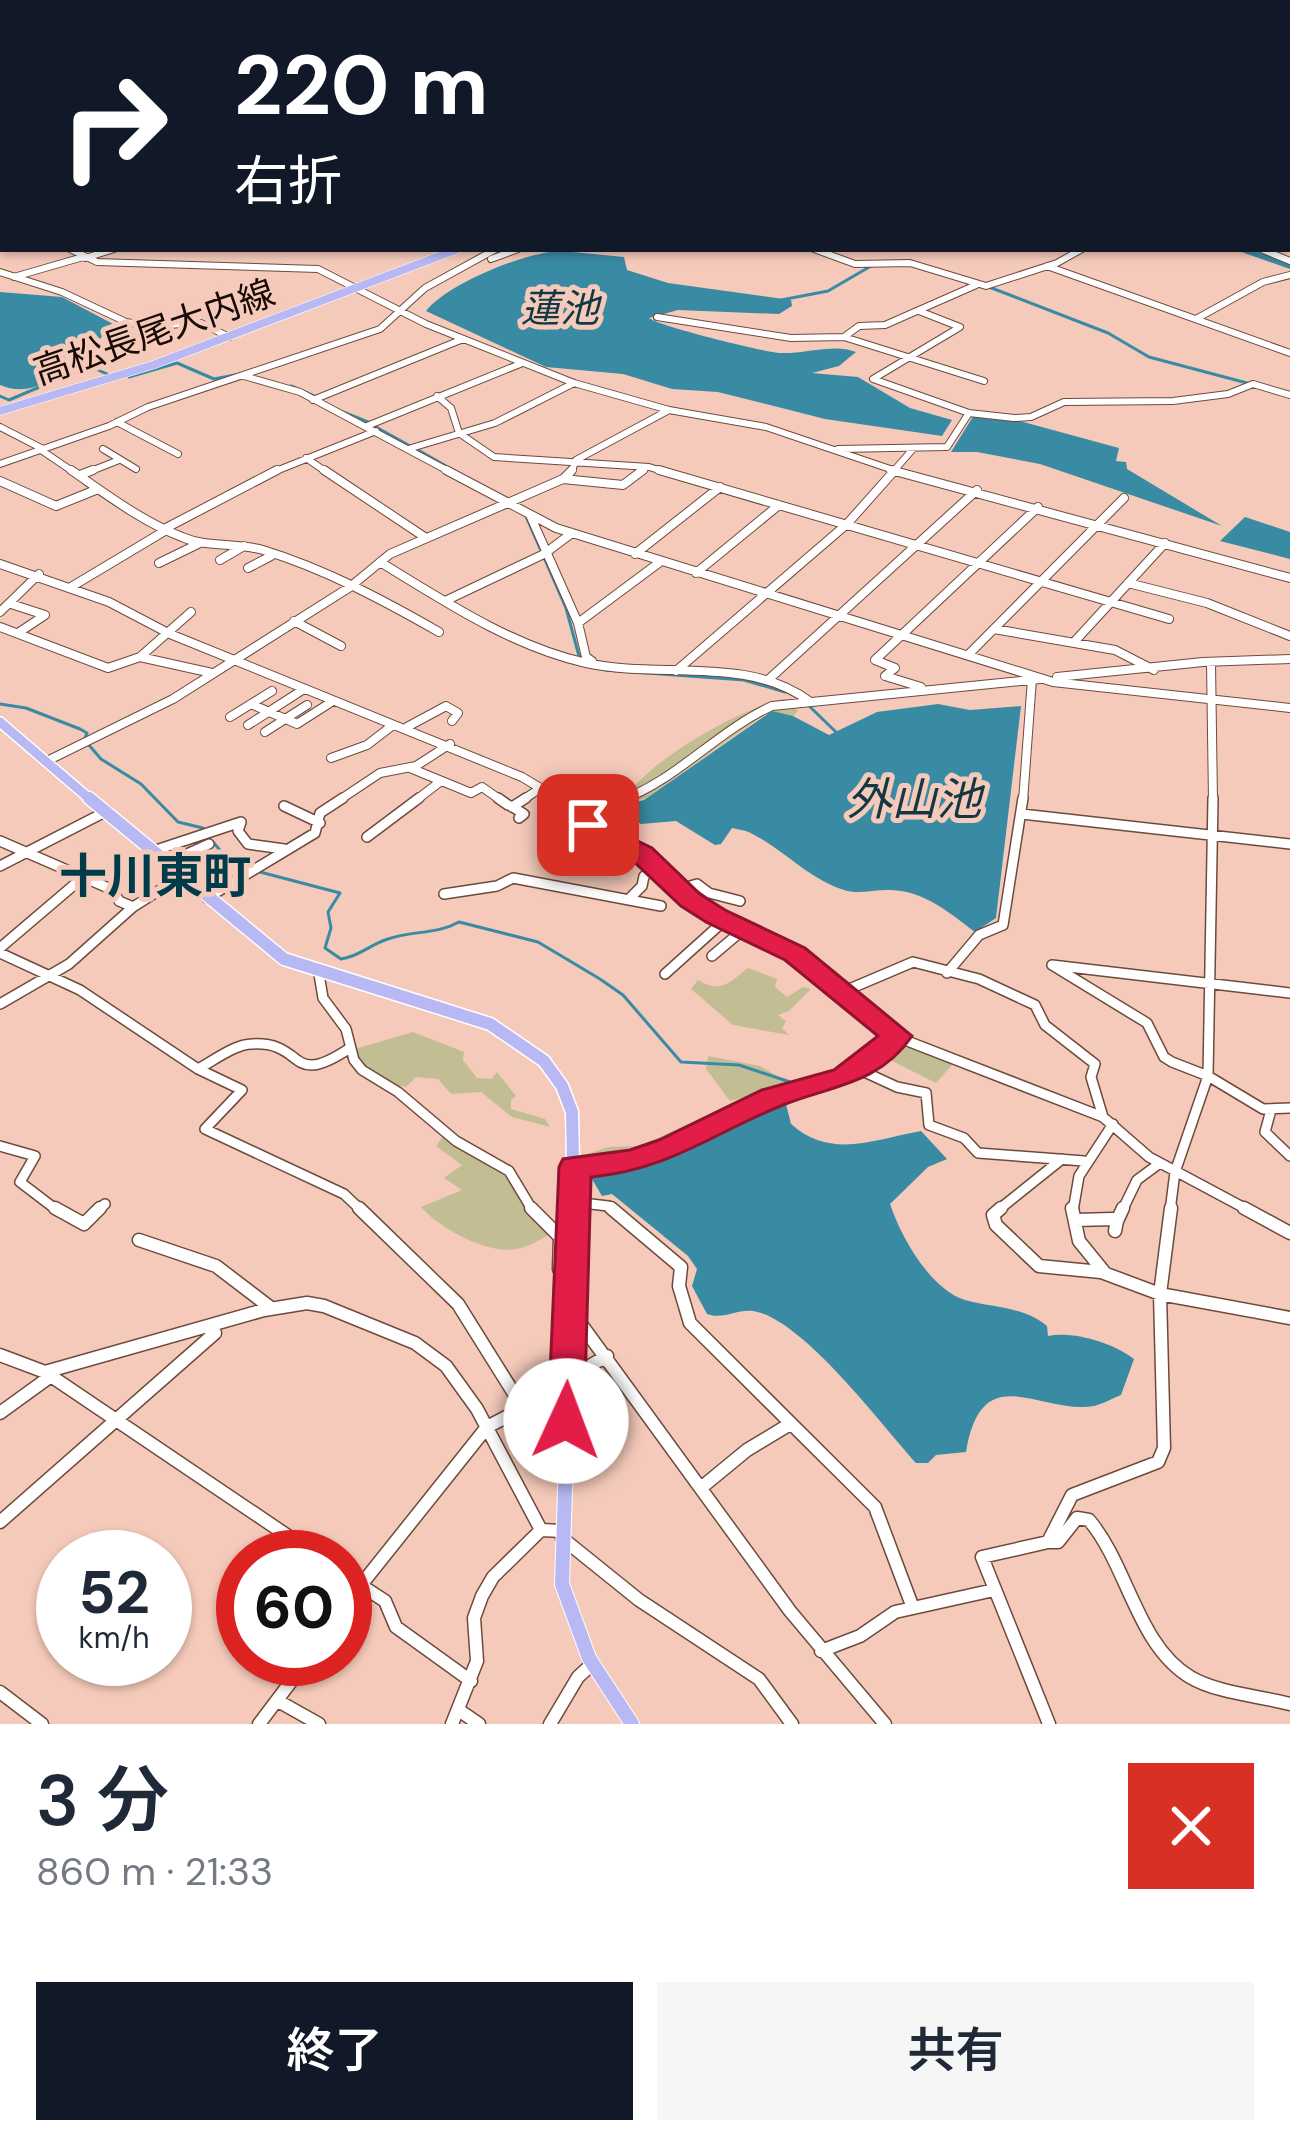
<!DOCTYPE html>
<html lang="ja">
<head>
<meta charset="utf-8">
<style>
	:root { --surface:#fff; --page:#f6f6f7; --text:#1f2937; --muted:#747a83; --accent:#111827 }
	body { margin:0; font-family:"DM Sans","Noto Sans JP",sans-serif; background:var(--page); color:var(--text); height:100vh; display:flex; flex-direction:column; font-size:45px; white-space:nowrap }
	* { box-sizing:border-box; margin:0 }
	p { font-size:39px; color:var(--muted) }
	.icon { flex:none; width:66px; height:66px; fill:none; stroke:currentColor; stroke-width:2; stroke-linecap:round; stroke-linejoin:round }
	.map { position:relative; height:1724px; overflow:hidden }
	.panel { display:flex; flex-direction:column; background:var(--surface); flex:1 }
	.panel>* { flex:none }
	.banner { position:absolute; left:0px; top:0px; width:1290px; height:252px; box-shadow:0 3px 9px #0004; background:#111827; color:#fff; overflow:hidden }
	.speed { position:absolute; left:36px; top:1530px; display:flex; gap:24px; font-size:60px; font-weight:700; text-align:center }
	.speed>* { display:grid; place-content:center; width:156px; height:156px; border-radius:50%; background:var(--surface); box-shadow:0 3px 9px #0004; line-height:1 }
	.speed small { font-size:30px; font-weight:400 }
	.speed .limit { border:18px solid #d22; background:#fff; color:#111 }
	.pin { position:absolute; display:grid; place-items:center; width:102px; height:102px; color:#fff; margin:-51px; border-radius:24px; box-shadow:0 6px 18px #0006 }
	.me { position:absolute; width:132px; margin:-66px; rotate:2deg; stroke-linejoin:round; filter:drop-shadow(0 0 9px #0008) }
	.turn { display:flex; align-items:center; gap:42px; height:252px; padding:0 36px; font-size:54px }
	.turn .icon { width:156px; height:156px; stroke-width:2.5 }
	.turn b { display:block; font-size:84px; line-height:102px }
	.round { display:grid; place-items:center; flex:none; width:126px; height:126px; border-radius:0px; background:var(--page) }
	.head { display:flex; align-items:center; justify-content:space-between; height:204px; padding:0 36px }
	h1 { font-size:72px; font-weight:600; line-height:90px }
	.cta { display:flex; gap:24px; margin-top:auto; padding:24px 36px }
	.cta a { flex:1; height:138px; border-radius:0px; background:var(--accent); color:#fff; font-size:48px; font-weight:600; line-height:138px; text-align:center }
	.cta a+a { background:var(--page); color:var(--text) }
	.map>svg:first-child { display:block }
	.green { fill:#c3bd93 }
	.water { fill:#398ba3 }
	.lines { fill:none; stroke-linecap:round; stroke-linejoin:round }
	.stream { stroke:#398ba3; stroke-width:3 }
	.river { fill:#398ba3; fill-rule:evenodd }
	.minor-far4-casing { stroke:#6e4a3d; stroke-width:6 }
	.minor-far3-casing { stroke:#6e4a3d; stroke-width:8 }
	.minor-far2-casing { stroke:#6e4a3d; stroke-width:10 }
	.minor-far1-casing { stroke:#6e4a3d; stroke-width:12 }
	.minor-casing { stroke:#6e4a3d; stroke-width:15 }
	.major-far4-casing { stroke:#fff; stroke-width:8 }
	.major-far3-casing { stroke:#fff; stroke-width:9 }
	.major-far2-casing { stroke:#fff; stroke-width:12 }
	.major-far1-casing { stroke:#fff; stroke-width:15 }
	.major-casing { stroke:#fff; stroke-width:16 }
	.minor-far4 { stroke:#fff; stroke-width:4.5 }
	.minor-far3 { stroke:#fff; stroke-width:6 }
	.minor-far2 { stroke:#fff; stroke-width:8 }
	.minor-far1 { stroke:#fff; stroke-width:9 }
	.minor { stroke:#fff; stroke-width:12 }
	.major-far4 { stroke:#b8b9f4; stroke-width:6 }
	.major-far3 { stroke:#b8b9f4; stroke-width:8 }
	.major-far2 { stroke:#b8b9f4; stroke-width:9 }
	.major-far1 { stroke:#b8b9f4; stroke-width:12 }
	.major { stroke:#b8b9f4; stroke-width:14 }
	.rail-casing { stroke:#402c26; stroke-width:6 }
	.rail { stroke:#f5caba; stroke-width:3; stroke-dasharray:4.5; stroke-linecap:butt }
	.route { fill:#e11d48; stroke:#92132f; stroke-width:3 }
	.labels { text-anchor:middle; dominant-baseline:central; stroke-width:10; stroke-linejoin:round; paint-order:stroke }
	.far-street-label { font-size:36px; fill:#180a06; stroke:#f5caba }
	.far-water-label { font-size:39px; font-style:italic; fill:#123843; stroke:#f5caba }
	.water-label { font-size:45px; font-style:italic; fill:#123843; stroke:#f5caba }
	.quarter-label { font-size:48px; font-weight:bold; fill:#003b4a; stroke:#f5caba }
</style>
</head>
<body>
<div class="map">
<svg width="1290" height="1724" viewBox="0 0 1290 1724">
	<rect width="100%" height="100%" fill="#f5caba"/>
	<path class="green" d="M785,699l13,12 -5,5 -28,-2 -117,83 -27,9c17,-41 121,-99 164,-107z
		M748,968l29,11 -2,8 12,10 16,-10 8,2 -22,22 -11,4 8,6 -4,7 7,7 -56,-10 -42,-36 7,-9c23,14 32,2 50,-12z
		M413,1032l51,20 -1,8 14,18 15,1 5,-7 19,24 -5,4v9l34,10 5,8 -38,-10 -31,-25 -30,2 -13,-15 -22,-2 -10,10c-22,-4 -45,-15 -51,-38z
		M900,1041l53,23 -17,19 -56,-28z
		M708,1056l52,10 31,18 -2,16 -130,60 -75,12 3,-18 22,-7 31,-1 112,-51 -22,6 -24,-32z
		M444,1135l60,36 49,62c-11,5 -24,14 -36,16 -29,6 -78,-21 -96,-42l41,-17 -18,-12 18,-13 -26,-19z"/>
	<path class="water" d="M562,251l62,6 3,13 41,13 123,17 1,6 -13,8 -101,-4 -29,8c9,8 115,34 131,35 25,1 55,-10 76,-1l-17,14 -27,7 46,4 52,31 42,12 -10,16 -117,-17 -107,-27 -46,-3 -49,-15 -77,-7 -120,-56c21,-27 101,-60 136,-60z
		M0,292l62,5 51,27c-25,29 -69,80 -113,61z
		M974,415l38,4 107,29 -3,13 10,1 1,7 95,57 -182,-62 -63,-12h-26z
		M1245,517l45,15v27l-70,-18z
		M938,704l32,6 51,-4 -25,212 -21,14c-25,-19 -51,-41 -84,-42 -16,-1 -32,5 -47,0 -38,-12 -63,-44 -98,-59l-14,-3 -11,16 -6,1 -39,-24 -35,3 -21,-13 1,-5 23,-6 128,-89 21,5 36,19 48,-23z
		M785,1100l6,24c40,36 84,15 130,7l26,28 -19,8 -38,37c11,33 40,85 75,96 29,8 57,6 82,26l1,10c26,-5 65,7 86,23l-13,36c-8,3 -18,9 -27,11 -55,9 -112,-50 -128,46l-30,3 -8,8h-12c-32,-35 -114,-145 -163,-152 -17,-2 -29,9 -46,3l-15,-28 5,-17 -9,-13 -76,-62 -10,2 -13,-22 70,-14z"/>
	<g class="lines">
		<path class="stream" d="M989,287l119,46 41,24 98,26
			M781,300l47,-9 43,-25
			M129,377l48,-14 37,16 21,-4
			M291,386l23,10
			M0,396l9,4 80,-34 18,8
			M343,412l25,10
			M376,427l34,19
			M418,450l28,16
			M525,514l41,94 13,48
			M605,670l139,10 41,12
			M0,704l26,4 54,21 7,4 -2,5
			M808,705l29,28
			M88,744l13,15 40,25 37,38 25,6
			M213,842l11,13 25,12
			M260,872l80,21 -12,19 3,16 -6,20 16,11c19,-3 27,-13 44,-19 26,-10 51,-5 74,-18l79,20 62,37 23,16 58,67 58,3 51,17"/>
		<path class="river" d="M1290,18v5l-3,1v-5z
			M3,168v6l-3,1v-6z
			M1233,249h15l42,14v6z"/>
		<defs>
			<path id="minor-far4" d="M479,0l8,3
				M640,0l9,3
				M771,0l19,3
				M849,0l18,3
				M1087,0l12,3
				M128,3l13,-3
				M234,3l48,-3
				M556,3l14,-3
				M603,3l9,-3
				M709,3l28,-3
				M903,3l8,-3
				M998,3l10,-3"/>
			<path id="minor-far3" d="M70,249l27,13 221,7 108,55 148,59 95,27 97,17 136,46
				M814,249l41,15 55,-1 76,23 71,-23 25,-14
				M1261,249l29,12
				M85,258l29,-9
				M491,259l27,-10
				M1047,266l243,87
				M0,272l62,20 64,30 23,4 52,-3 28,14
				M14,277l69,-20
				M919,311l41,16 -87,52 96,34 45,5 17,-1 33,-15 109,-1 55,-7 25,-10 37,11
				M657,317l134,21 53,-1 140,44
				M1196,319l67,-37 27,-7
				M844,337l15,-11 26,-1 91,-40
				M244,376l56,16 152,81
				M437,396l14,12 8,25 35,24 155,10 20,6
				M313,400l150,-61
				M117,422l61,32
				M367,426l153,-62
				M0,427l43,22
				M103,449l33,20
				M408,449l87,-26 79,-40
				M838,449l109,-2 22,-34
				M41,450l34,23
				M306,458l22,15
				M0,464l109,-38 39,-19 232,-78 45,-41 71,-39
				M86,473l33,-13
				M271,473l105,-42
				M571,473l5,-13 93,-50
				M639,473l6,-5
				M892,473l20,-23"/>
			<path id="minor-far2" d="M71,470c35,24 70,51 111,67 26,11 53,5 81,13 62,19 120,50 176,82
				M324,470l102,68
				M446,470l110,58 497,154 237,26
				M659,470l510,149
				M891,470l399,108
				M80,475l13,-5
				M563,479l60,6 20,-15
				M0,481l56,25 42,-17
				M530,515l48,108 8,34 6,4
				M166,528l111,-58
				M635,554l85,-67
				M220,560l24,-14
				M380,562c64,39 131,84 206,101 72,16 161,-8 223,38
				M159,563l39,-19
				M0,564l109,38 61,32 352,143 40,24
				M248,568l23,-12
				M696,573l83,-68
				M1128,583l79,20 83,33
				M71,587l97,-58
				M445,601l99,-47 28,-21
				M11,604l34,11 -27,18
				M0,612l39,-38
				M294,621l47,25
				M578,623l82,-61
				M0,627l108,41 32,-11 51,-45
				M994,629l121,21 39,20
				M1076,640l89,-97
				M968,655l156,-157
				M140,657l72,16
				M1211,663l2,138
				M676,671l171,-147 48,-54
				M1057,677l146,-15 87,-3
				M768,680l209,-190
				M921,687l-36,-11 10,-8 -20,-8 163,-153
				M251,704l46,20 36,-23
				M230,717l42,-26
				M248,725l56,-36
				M407,727l39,-21 12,7 -6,8
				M265,732l42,-27
				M331,758l36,-13 26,-20
				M49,760l124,-61 177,-112 40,-33 173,-75 9,-9
				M410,768l61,25 11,-6 20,14
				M338,801l42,-28 36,-7 34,-22
				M415,801l26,-20
				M521,801l20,-13
				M619,801c57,-20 98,-70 153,-95l268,-27
				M1023,801l9,-122"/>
			<path id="minor-far1" d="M498,798l10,7
				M557,798l26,15 16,19 43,22 49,46 104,54 107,85 201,78 46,40 101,54
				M284,806l36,17
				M511,806l13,8 -5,4
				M512,807l14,-9
				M583,813l45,-15
				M1022,814l268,30
				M367,837l52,-39
				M0,841l113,49 6,11 14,6
				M153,851l88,-29 -3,9 10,13 36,5
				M167,863l42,-19
				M0,866l107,-55
				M681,889l16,-5 12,9 31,8
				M444,894l53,-8 16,-8 148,28
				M207,898l108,-65 5,-20 23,-15
				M629,899l13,-13 2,-10 13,-8
				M0,948l81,-69
				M0,953l80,37 118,79 44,21 -37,39 139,65 18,17
				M712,956l32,-27
				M1052,965l95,58 17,34 8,5 36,14 55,33 27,-1
				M1052,965l238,28
				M947,973l32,-38 24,-10 20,-127
				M319,974l4,24 23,31 8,31 8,10 36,22 58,49 53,30 24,40
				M665,974l60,-54
				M840,993l73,-31 66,17 56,26 10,20 50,39 -4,13 12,40
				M0,1004l69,-40 64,-57 49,-31
				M198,1069c15,-8 37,-25 54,-25 55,-3 35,46 98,4
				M858,1069l39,18 29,6 3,32 35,13 14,15 106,8
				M1271,1110l-6,22 25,24
				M0,1146l35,10 -15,26 38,29
				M575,1167l57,-5 38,-13 102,-52 73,-20 52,-41
				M574,1202l34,4 7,5
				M97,1211l8,-7
				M997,1211l65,-52
				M1073,1211l6,-35 34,-52
				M1122,1211l15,-31 23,-17
				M1170,1211l5,-39 33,-96 5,-278"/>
			<path id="minor" d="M55,1208l29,16 16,-16
				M359,1208l99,96 65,104
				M531,1208l29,29 -1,32 12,10
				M611,1208l70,59 -2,19 11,37 185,184 38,101
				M1001,1208l-8,7 3,10 43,41 62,6 59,22 11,-86
				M1072,1208l7,33 26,32
				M1244,1208l46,25
				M1075,1220l38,-1 4,2 -2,10
				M1117,1221l6,-13
				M139,1240l77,26 55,42
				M570,1309l220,302 95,113
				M0,1355l45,17 219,-62 43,-7 17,3 91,37 31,23 31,43 64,121 21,1
				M45,1372l274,185
				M567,1379l40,-23
				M0,1413l51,-37
				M702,1487l45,-37 43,-26
				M0,1522l215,-189
				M562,1538l77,62 120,79 33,45
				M1048,1542h10l19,-24 12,2c39,46 48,125 101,157 27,16 70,19 100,27
				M345,1575l40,26 11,26 75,54
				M345,1605l142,-178 80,-42
				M821,1651l39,-15 35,-24 99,-22
				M0,1692l42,32
				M278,1701l41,23
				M460,1711l19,13
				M259,1724l49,-65
				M452,1724l25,-63 -3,-43 8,-22 11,-19 48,-47
				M550,1724l28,-47 12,-11
				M1049,1724l-67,-167 66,-15 24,-47 86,-33 6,-14 -4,-154 130,24"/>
			<path id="major-far4" d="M1074,3l7,-3"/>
			<path id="major-far3" d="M0,411l153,-46 305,-116"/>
			<path id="major-far2" d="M0,722l92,79"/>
			<path id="major-far1" d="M89,798l195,161 206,65 54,37 18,25 10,26 2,99"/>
			<path id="major" d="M574,1208l-12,376 27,74 43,66"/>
		</defs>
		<use href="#minor-far4" class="minor-far4-casing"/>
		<use href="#minor-far3" class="minor-far3-casing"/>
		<use href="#minor-far2" class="minor-far2-casing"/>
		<use href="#minor-far1" class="minor-far1-casing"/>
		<use href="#minor" class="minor-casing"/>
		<use href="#major-far4" class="major-far4-casing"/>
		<use href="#major-far3" class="major-far3-casing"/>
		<use href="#major-far2" class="major-far2-casing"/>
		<use href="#major-far1" class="major-far1-casing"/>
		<use href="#major" class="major-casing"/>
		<use href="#minor-far4" class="minor-far4"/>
		<use href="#minor-far3" class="minor-far3"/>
		<use href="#minor-far2" class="minor-far2"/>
		<use href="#minor-far1" class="minor-far1"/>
		<use href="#minor" class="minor"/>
		<use href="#major-far4" class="major-far4"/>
		<use href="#major-far3" class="major-far3"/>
		<use href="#major-far2" class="major-far2"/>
		<use href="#major-far1" class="major-far1"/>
		<use href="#major" class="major"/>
		<defs>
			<path id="rail" d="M314,3l16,-3"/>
		</defs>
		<use href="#rail" class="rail-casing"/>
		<use href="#rail" class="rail"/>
	</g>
	<path class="route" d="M588,817l64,31 48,46 25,16 80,38 107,88c-32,48 -82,50 -129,69 -70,28 -114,65 -192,72l-7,244 -5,11 -13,4 -13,-4 -5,-11 11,-254 4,-8 67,-9 29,-10 103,-50 72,-20 44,-34 -93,-76 -79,-38 -25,-16 -49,-46 -53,-29 -4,-6 4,-6z"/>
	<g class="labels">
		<g class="far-street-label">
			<text transform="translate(154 332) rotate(-19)">高松長尾大内線</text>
		</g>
		<g class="far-water-label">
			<text x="560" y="308">蓮池</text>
		</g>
		<g class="water-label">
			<text x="914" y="799">外山池</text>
		</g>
		<g class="quarter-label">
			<text x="155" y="876">十川東町</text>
		</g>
	</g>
</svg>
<div class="speed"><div>52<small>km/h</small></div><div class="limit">60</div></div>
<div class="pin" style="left:588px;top:825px;background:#d93025"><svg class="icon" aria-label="arrive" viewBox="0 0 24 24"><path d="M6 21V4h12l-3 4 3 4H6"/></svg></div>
<svg class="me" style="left:566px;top:1421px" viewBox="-20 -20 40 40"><circle r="19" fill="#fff"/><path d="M0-13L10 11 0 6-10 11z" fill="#e11d48"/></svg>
<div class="banner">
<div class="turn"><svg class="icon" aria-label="right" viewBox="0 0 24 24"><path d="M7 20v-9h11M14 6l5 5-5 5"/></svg><div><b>220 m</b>右折</div></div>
</div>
</div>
<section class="panel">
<div class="head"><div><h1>3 分</h1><p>860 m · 21:33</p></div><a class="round" style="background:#d93025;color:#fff"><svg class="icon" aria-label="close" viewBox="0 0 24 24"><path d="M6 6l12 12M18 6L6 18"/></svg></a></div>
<div class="cta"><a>終了</a><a>共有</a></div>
</section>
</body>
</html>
